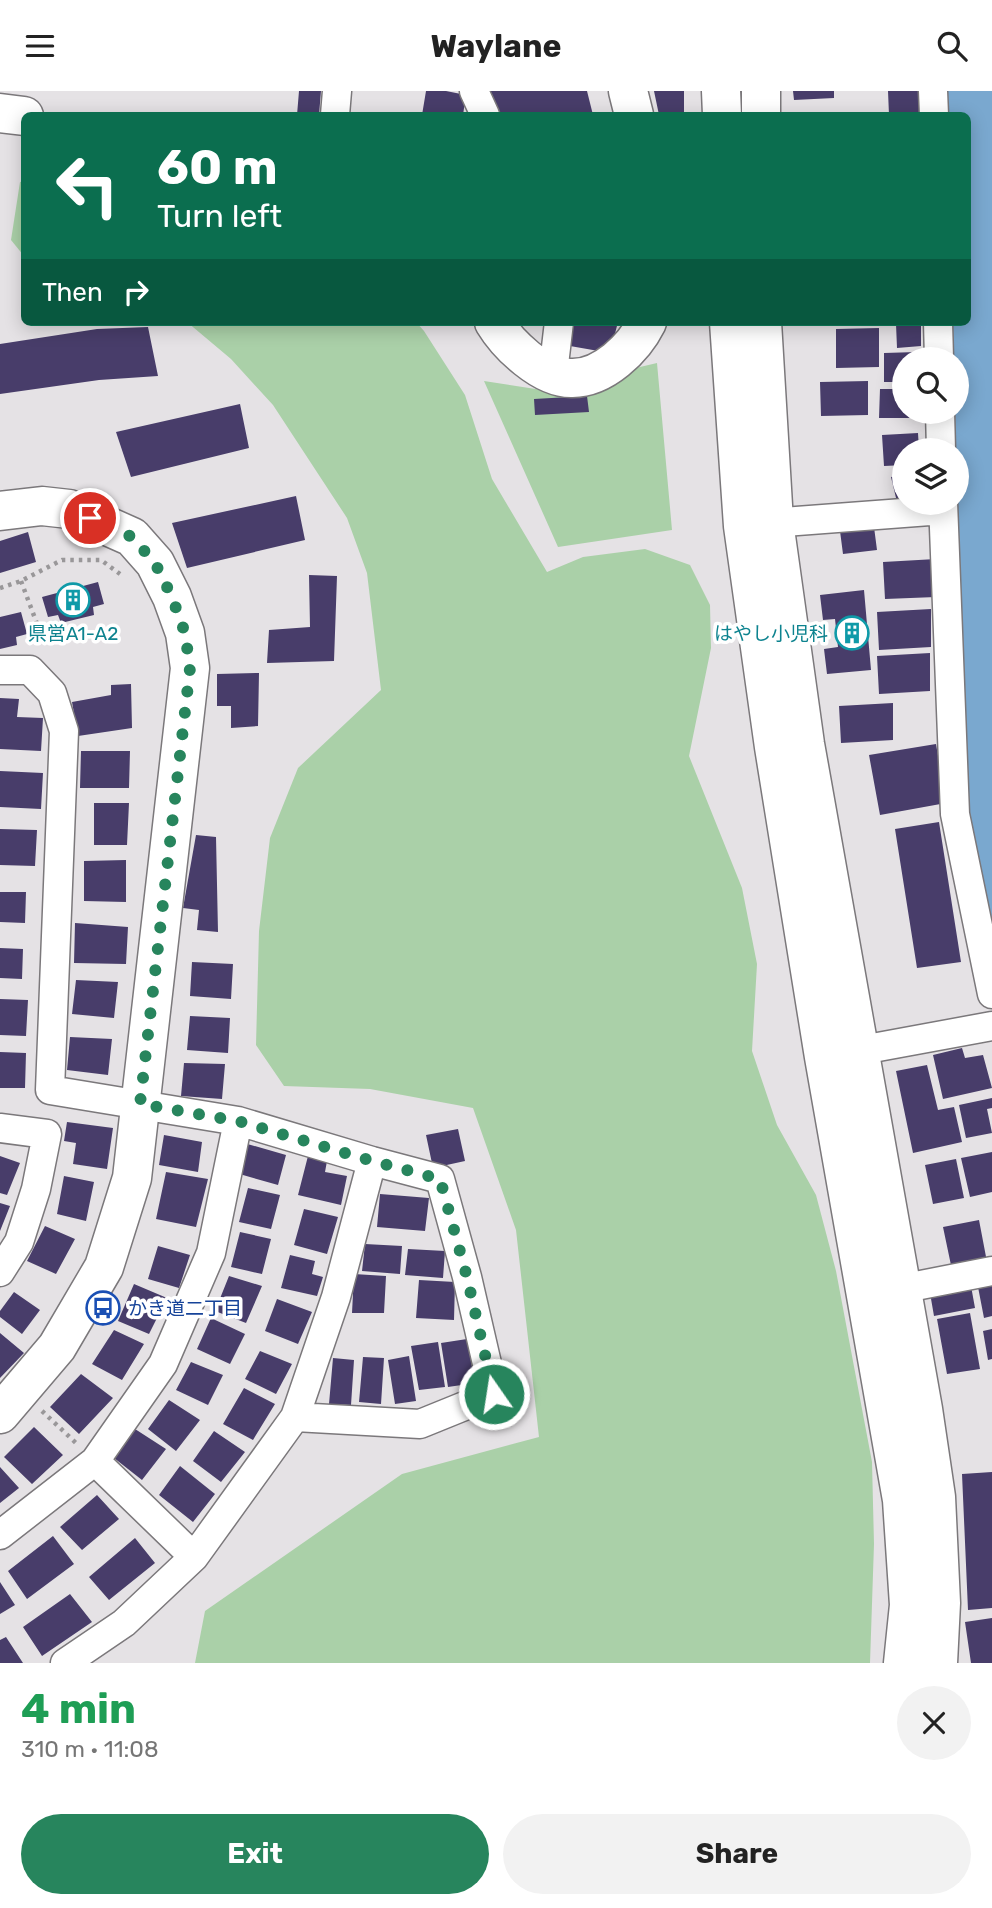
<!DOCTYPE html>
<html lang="en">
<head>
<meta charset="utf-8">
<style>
	:root { --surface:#fff; --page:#f2f2f2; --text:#222; --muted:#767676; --accent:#27855d }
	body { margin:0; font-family:Rubik,"Noto Sans JP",sans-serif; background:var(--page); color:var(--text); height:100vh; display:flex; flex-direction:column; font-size:26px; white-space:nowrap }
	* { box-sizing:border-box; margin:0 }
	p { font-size:23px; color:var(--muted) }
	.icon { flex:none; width:38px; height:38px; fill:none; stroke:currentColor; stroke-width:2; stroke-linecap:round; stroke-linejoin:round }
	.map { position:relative; height:1572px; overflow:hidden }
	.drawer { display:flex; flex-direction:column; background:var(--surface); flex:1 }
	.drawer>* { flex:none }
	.guide { position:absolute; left:21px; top:21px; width:950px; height:214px; border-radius:10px; box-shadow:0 4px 18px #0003; background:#0b6e4f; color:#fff; overflow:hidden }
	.buttons { position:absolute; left:892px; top:256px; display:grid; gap:14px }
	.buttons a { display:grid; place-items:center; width:77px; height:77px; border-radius:50%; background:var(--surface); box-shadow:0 4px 18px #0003; font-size:35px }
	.pin { position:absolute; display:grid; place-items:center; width:60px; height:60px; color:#fff; margin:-30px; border:4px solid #fff; border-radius:50%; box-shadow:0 2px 7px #0007 }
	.me { position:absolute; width:77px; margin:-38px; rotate:347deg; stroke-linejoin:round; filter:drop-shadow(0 0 5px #0008) }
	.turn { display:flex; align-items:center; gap:24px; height:147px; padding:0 21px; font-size:32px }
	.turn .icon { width:91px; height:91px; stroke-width:2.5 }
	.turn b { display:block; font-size:49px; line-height:60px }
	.then { display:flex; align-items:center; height:66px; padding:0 21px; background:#0003; gap:14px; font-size:26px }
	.round { display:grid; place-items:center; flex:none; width:74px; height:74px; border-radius:37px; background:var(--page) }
	.summary { display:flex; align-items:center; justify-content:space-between; height:119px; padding:0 21px }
	h1 { font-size:42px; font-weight:700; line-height:52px; color:#1e9e55 }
	.cta { display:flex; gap:14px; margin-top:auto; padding:14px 21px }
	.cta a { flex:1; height:80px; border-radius:42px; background:var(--accent); color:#fff; font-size:28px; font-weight:700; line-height:80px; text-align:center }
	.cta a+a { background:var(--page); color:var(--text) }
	header { display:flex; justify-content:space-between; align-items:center; height:91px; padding:0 21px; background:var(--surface); font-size:32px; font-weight:700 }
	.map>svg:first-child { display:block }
	.green { fill:#aad0a8 }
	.water { fill:#7aa8cf }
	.building { fill:#483d6a }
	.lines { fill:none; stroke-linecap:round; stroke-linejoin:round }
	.street-casing { stroke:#7b787b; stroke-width:31 }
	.secondary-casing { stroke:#7b787b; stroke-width:41 }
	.path { stroke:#999799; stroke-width:4.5; stroke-dasharray:3.5 5; stroke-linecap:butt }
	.street { stroke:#fff; stroke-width:28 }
	.secondary { stroke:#fff; stroke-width:38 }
	.route { stroke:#27855d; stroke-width:12; stroke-dasharray:0 21.6 }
	.labels { text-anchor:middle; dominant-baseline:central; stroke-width:7; stroke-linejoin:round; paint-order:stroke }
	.culture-label { font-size:19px; fill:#0d838f; stroke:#fff }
	.transit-label { font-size:19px; fill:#164399; stroke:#fff; text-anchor:start }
</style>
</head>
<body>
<header><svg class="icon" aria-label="menu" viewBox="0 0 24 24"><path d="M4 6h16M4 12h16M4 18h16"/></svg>Waylane<svg class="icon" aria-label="search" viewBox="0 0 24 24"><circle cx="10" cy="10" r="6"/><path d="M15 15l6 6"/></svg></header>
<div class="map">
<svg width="992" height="1572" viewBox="0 0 992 1572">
	<rect width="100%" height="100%" fill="#e5e2e5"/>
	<path class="green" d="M24,90v75l-13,-16 9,-58z
		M187,231h229l8,9 41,64 27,84 55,93 36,-15 62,-8 45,16 20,40 1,43 -22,108 53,132 15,76 -5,87 25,74 39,70 20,76 36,191 2,82 -4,119h-675l10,-52 197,-137 137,-37 -23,-207 -43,-122 -103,-19 -86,-3 -28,-41 3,-114 11,-93 28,-70 83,-78 -14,-117 -20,-55 -74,-113 -42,-46z
		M657,272l15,167 -114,17 -74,-166 58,9z"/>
	<path class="water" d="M946,0h46v844l-16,-78 -10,-64 -11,-382h2v-52h-3l-1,-37h15v-207h-21z"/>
	<path class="building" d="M299,0h22l-2,24h-22z
		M426,0h20l20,4 -3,20h-41z
		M489,0h98l6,24h-99z
		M654,0h30v24h-25z
		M793,0h41v7l-40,2z
		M888,0h32l2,24h-33z
		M574,231h44l-8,31 -40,-7z
		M921,232v23l-24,2 -1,-24z
		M148,236l10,49 -59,4 -99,14v-50l97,-15z
		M879,237v39l-43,1v-39z
		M917,261v7h-12v23h-21v-29z
		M868,290v34l-47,1 -1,-34z
		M880,298h25v22h23v7h-49z
		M587,305l2,16 -54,3 -1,-16z
		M240,313l9,44 -118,29 -15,-45z
		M918,342l1,17h-14v15l-21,1 -2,-31z
		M905,383v26l-8,2 -6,-25z
		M296,405l9,44 -118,28 -15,-45z
		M874,436l3,23 -34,4 -3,-23z
		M28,441l8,30 -36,11v-32z
		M936,468v38l-51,2 -2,-37z
		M309,484l28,1 -3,85 -67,2 2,-33 41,-3z
		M98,491l6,22 -11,3 1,8 -33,8 -3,-8 -10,2 -6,-20z
		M864,499l7,80 -44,4 -3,-25 14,-2 -3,-28 -12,1 -3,-25z
		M931,518v38l-52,3 -2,-38z
		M21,521l6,22 -11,3 1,8 -17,4v-32z
		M930,562v38l-51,3 -2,-38z
		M259,582l-1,53 -27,2v-22h-14v-32z
		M131,593l1,44 -54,8 -6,-34 39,-7v-10z
		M0,607l19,1 -2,18 26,1 -2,33 -41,-2z
		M893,612v37l-52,3 -2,-37z
		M936,653l10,59 -66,12 -11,-60z
		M81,660h49l-1,37h-49z
		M0,680l43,2 -2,36 -41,-2z
		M94,712h35l-2,42h-33z
		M939,731l22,140 -44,6 -22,-139z
		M0,738l37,1 -2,36 -35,-1z
		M196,744l20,2 2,95 -21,-2 2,-20 -16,-2z
		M126,769v42l-42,-1v-40z
		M0,801h26l-1,31 -25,-1z
		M75,832l53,4 -2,37 -52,-1z
		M0,857l23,1 -1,30 -22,-1z
		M192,871l41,2 -2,35 -41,-3z
		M76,889l42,2 -4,36 -42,-4z
		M0,908l28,1 -2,36 -26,-1z
		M190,925l40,2 -2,35 -41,-3z
		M70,946l42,2 -4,36 -41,-5z
		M962,957l3,10 18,-3 9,33 -49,11 -10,-44z
		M0,961l26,1 -1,35h-25z
		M184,972l41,1 -3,35 -41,-3z
		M927,974l11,45 16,-3 8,35 -49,11 -17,-82z
		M992,1007v10l-5,1 5,24 -26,5 -7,-33z
		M67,1031l46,6 -6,41 -34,-5 3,-21 -12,-2z
		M458,1038l7,32 -32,7 -7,-33z
		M164,1044l38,7 -4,30 -39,-7z
		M244,1052l42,12 -8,30 -42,-12z
		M992,1061v40l-22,5 -9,-39z
		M0,1065l20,7 -13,32 -7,-2z
		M308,1065l19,5 -2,11 22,4 -6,29 -43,-10z
		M956,1068l8,39 -31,6 -8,-39z
		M166,1081l42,7 -12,48 -40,-8z
		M64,1085l30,6 -8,39 -29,-7z
		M248,1097l32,7 -9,34 -32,-7z
		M380,1103l49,4 -4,33 -48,-4z
		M0,1112l10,3 -10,25z
		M304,1118l34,8 -11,37 -33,-9z
		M979,1129l8,42 -35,8 -9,-43z
		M45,1135l30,13 -19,35 -29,-13z
		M240,1141l31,7 -9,35 -31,-7z
		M365,1153l37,2 -2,28 -38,-3z
		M158,1155l32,9 -11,33 -31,-9z
		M408,1158l37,2 -2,27 -38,-3z
		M290,1164l25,6 -3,13 11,3 -6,19 -36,-8z
		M354,1183l32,2 -2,37h-32z
		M229,1185l33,10 -16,37 -31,-12z
		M419,1189l36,2 -1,38 -38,-2z
		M134,1193l33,14 -18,36 -31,-13z
		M992,1194v31l-8,2 -6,-31z
		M971,1195l4,22 -41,8 -4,-23z
		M14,1201l26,18 -18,24 -22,-17v-6z
		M277,1208l35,13 -14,32 -33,-13z
		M970,1222l10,56 -33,5 -10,-55z
		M211,1227l34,16 -15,30 -33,-15z
		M992,1238v30l-4,1 -5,-29z
		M114,1239l30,14 -22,36 -30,-16z
		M0,1242l24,20 -24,25z
		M467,1248l8,44 -27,4 -7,-44z
		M438,1251l7,45 -26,3 -8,-44z
		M260,1260l32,13 -16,30 -31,-15z
		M409,1265l7,45 -21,3 -7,-44z
		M363,1266l21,1 -3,46 -22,-2z
		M333,1267l21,2 -3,45 -22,-1z
		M191,1271l32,13 -15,30 -32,-15z
		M81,1283l32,24 -34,36 -29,-27z
		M244,1297l31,16 -22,36 -30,-16z
		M169,1309l31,20 -24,31 -28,-22z
		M34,1336l29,28 -31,29 -28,-27z
		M135,1338l31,20 -24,31 -28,-22z
		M214,1340l31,21 -24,30 -28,-21z
		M180,1375l35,28 -22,28 -34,-27z
		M0,1376l19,21 -19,15z
		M992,1381v136l-24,2 -6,-136z
		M97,1404l22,24 -37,31 -22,-23z
		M53,1445l21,28 -47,35 -19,-28z
		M135,1447l20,25 -46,37 -20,-23z
		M0,1491l15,23 -15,9z
		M70,1503l22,28 -50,34 -19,-29z
		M992,1527v45h-21l-6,-41z
		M6,1546l17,26h-23v-23z"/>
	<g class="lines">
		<defs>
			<path id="street" d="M474,0l11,24
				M933,0l1,24
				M335,24l2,-24
				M938,231l1,37
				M553,282l6,-51
				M940,320l1,39
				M943,411l12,312 37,180
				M757,433l186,-14
				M0,579h30l22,23 12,38 -14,359 188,31 134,40 68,18 27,98 27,117 -74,30 -125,-7
				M840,963l152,-28
				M0,1037l47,6 -11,55 -17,53 -19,30
				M885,1201l107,-21
				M95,1370l99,96
				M0,1444l95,-74 68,-97 48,-111 27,-132
				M65,1572l59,-40 70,-66 101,-140 41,-120 36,-136"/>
			<path id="secondary" d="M628,0l6,24
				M721,0l1,24
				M0,22l24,3
				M761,24v-24
				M494,231c14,23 48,56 77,56 32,1 63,-30 76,-56
				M729,231l14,204 31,221 50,310 78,443 7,105 -6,58
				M762,231l12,200 31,222 118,665 13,88 5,106 -3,60
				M0,420l42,-5 27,3 63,28 23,26 17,34 13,36 5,35 -58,510 -28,89 -47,80 -57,67"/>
		</defs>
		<use href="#street" class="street-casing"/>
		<use href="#secondary" class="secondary-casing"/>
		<path class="path" d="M21,490l18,48 -1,9
			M0,497l21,-7 41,-21h39l19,14
			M42,1320l34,32"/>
		<use href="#street" class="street"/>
		<use href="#secondary" class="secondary"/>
	</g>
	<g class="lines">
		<path class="route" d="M90,427l42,19 23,26 17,34 13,36 5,35 -50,436 98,17 134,40 68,18 27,98 27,117"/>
	</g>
	<defs>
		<symbol id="building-ring" viewBox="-11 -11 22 22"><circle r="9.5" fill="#fff" stroke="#0f9aa8" stroke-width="1.5"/><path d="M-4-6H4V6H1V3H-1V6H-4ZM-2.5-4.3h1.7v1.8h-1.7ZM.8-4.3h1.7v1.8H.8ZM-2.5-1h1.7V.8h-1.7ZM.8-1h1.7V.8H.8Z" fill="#0f9aa8"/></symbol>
		<symbol id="bus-ring" viewBox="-11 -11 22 22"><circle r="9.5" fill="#fff" stroke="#1a4fb4" stroke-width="1.5"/><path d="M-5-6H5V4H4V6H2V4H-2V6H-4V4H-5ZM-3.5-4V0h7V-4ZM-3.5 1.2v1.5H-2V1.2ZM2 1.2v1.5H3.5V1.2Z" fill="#1a4fb4"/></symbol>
	</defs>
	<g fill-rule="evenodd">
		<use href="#building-ring" x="54" y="490" width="38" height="38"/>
		<use href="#building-ring" x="833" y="523" width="38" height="38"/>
		<use href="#bus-ring" x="84" y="1198" width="38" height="38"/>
	</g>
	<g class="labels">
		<g class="culture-label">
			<text x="73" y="542">県営A1-A2</text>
			<text x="828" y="542" text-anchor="end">はやし小児科</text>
		</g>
		<g class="transit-label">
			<text x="128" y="1217">かき道二丁目</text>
		</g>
	</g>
</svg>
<div class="buttons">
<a><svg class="icon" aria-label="search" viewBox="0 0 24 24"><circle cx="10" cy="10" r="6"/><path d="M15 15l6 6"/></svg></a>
<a><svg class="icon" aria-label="layers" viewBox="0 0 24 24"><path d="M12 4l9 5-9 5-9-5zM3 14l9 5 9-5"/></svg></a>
</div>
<div class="pin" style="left:90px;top:427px;background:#d93025"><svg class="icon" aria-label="arrive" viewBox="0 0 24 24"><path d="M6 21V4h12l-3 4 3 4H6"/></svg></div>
<svg class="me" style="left:494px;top:1303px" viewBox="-20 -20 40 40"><circle r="17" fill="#27855d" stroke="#fff" stroke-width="3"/><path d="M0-11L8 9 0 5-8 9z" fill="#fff"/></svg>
<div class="guide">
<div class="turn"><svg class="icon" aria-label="left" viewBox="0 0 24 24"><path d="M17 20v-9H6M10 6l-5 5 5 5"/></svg><div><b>60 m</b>Turn left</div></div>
<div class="then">Then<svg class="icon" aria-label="right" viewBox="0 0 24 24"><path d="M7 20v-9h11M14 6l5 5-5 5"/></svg></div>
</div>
</div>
<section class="drawer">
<div class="summary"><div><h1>4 min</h1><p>310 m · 11:08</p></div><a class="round"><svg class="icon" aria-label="close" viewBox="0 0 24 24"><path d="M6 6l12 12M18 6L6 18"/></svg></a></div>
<div class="cta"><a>Exit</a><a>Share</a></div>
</section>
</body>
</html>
